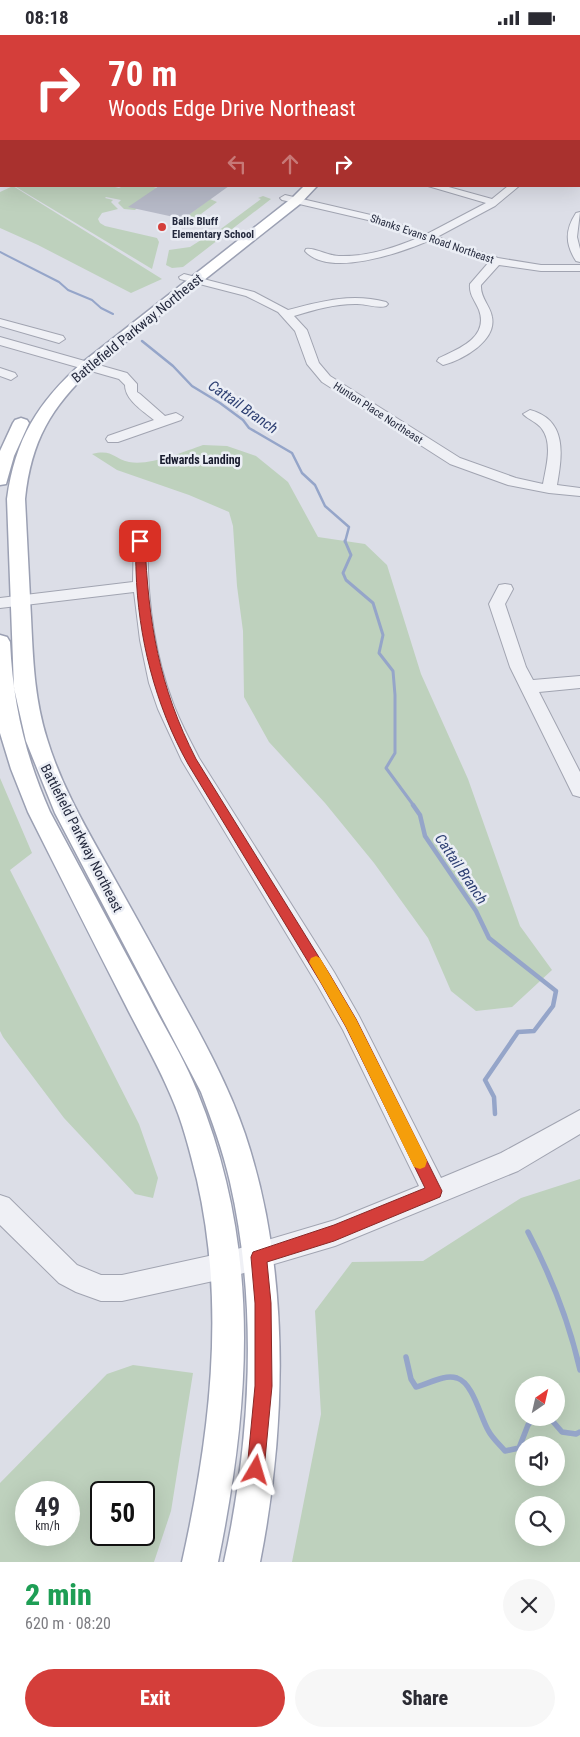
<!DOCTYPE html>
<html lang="en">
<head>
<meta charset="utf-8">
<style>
	:root { --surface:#fff; --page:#f7f7f7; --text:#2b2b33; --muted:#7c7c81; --accent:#d43e3a }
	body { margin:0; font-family:"Roboto Condensed",sans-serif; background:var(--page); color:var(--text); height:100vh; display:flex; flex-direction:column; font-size:19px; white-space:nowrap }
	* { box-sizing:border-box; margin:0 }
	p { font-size:16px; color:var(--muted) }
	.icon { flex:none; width:28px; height:28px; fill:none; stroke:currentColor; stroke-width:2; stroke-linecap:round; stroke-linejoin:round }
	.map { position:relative; height:1527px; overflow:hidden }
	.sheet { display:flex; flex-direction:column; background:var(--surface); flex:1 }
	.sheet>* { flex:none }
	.top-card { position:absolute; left:0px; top:0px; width:580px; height:152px; box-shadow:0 5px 20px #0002; background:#d43e3a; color:#fff; overflow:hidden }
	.needle { width:32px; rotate:34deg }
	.buttons { position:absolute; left:515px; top:1341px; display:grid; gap:10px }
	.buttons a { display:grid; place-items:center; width:50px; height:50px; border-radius:50%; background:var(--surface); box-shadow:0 5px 20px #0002; font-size:25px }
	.speed { position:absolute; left:15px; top:1446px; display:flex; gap:10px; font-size:25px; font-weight:700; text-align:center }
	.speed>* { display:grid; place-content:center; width:65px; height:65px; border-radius:50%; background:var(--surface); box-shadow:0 5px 20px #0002; line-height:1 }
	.speed small { font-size:12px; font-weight:400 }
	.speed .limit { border:2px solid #111; border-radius:8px; background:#fff; color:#111 }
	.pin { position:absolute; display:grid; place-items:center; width:42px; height:42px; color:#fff; margin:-21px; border-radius:10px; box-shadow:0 2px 8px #0006 }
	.me { position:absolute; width:55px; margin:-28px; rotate:7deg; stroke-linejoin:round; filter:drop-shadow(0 0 4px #0008) }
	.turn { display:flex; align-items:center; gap:18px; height:105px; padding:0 25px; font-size:22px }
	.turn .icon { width:65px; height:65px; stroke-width:2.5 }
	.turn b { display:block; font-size:35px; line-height:42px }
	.lanes { display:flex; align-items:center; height:48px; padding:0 25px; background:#0003; justify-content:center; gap:25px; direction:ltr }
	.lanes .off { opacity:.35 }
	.round { display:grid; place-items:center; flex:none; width:52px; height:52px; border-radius:26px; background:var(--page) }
	.summary { display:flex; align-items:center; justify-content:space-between; height:85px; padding:0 25px }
	h1 { font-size:30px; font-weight:800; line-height:38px; color:#1e9e55 }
	.action { display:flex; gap:10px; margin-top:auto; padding:10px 25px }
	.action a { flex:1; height:58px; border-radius:30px; background:var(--accent); color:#fff; font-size:20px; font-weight:800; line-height:58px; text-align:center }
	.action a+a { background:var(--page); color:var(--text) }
	.status { display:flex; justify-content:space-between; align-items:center; height:35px; padding:0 25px; background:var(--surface); direction:ltr }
	.status svg { height:14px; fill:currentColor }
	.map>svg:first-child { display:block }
	.green { fill:#bed1bd; fill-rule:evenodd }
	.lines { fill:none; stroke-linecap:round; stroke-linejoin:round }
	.stream-far4 { stroke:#95a5c9; stroke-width:2 }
	.stream-far3 { stroke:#95a5c9; stroke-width:2.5 }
	.stream-far2 { stroke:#95a5c9; stroke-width:3 }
	.stream-far1 { stroke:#95a5c9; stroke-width:4.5 }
	.stream { stroke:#95a5c9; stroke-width:5.5 }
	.building { fill:#b6b9c7 }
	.minor-casing { stroke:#a1a4b1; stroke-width:2 }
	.major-casing { stroke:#9ba0b3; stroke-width:3 }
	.minor { fill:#eff0f5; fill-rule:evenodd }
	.major { fill:#fff; fill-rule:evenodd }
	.route { fill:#d43e3a; stroke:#8a2826 }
	.slow { fill:#f59e0b }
	.poi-dot { fill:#d43e3a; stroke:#ebeef5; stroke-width:2 }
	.labels { text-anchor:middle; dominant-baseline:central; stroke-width:5; stroke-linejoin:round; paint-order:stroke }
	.far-poi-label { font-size:11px; font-weight:bold; fill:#252a3e; stroke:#ebeef5; text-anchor:start }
	.far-street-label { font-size:11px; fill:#252a3e; stroke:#ebeef5 }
	.far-neighbourhood-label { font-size:12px; font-weight:bold; fill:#181b2e; stroke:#ebeef5 }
	.street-label { font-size:14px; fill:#252a3e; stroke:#ebeef5 }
	.water-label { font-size:15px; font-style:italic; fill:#2e4073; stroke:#ebeef5 }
</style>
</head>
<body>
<div class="status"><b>08:18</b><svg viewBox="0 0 49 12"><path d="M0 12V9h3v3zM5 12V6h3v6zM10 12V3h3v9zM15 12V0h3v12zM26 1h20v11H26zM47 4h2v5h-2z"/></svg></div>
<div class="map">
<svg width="580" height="1527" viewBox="0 0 580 1527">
	<rect width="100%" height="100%" fill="#dcdee7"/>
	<path class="green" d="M508,0h72v119l-1,-118h-72z
		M13,151l149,93 -31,14 -93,-48 -38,-17v-36z
		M111,151l8,2 4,-2h27l7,2 -22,22 -11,-1 -6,-6 3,-3 -15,-3 -1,1 8,2 -2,2 7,7 -16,4 -4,6 2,4 5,3 52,12 2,4 -7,27 -136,-82z
		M263,161l8,3 -88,68 -11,1 -6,-3 3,-15 21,-3 11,-7h5l55,-41 -3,-1z
		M210,164l7,3 -28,21 -16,-4 2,-2 8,2z
		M203,410l24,1 29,10 32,26 30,55 47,7 22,21 34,109 47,105 52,147 32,44 -40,37 -36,4 -25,-20 -23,-53 -54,-75 -49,-60 -56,-61 -25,-45 -1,-66 -6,-45 -4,-60 -4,-14 -40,-17 -72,-25 -25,-16c21,-5 20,4 37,8 21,4 54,-10 74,-17z
		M0,743l32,75 -22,17 129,254 19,54 -5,20 -18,-4 -71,-76 -61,-81 -3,-6z
		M580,1144v383h-288l29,-148 -6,-103 37,-49 71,-1 98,-63zM524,1350h32v32h-32zM524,1410h32v32h-32zM524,1470h32v32h-32z
		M133,1330l60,8 -22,138 -17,51h-154v-79l107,-109zM26,1458h43v42h-43zM101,1458h43v42h-43z"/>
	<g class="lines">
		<path class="stream-far4" d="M522,0l4,1
			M0,217l59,30 9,8 24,10 9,8 12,6"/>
		<path class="stream-far3" d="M142,306l31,25 19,20 28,17 23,17 6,8 43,25 10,20 13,12 10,21 24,21 -4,15"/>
		<path class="stream-far2" d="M345,506l6,14 -8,18 3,7 27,23 10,32 -4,18 14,18 2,24v58l-9,15 28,38"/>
		<path class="stream-far1" d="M413,770l7,10 5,21 51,75 13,27 67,53 -3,15 -19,25 -16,1 -33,48 9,17 1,17"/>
		<path class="stream" d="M528,1197c23,44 41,89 52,138
			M406,1322l5,22 5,8c13,-3 27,-13 41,-9 16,5 23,38 31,52 4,8 11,14 17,21l14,-3 9,-23 6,-8
			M549,1382l13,15 14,2 4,-2"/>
	</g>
	<path class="building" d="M159,151h70l-46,33 -55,-12z"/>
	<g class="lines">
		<defs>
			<path id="minor" d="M359,0h8l1,1h-8z
				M424,0h12l1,1h-12z
				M0,60h1v4h-1z
				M0,124l1,1v6h-1z
				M428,151h17l47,13 16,-13h11l-24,20 -58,31 61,21 43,7h39v6h-39l-42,-6 -18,20c-1,13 9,20 11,32 5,24 -30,43 -49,48l-6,-4 2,-3c20,-9 50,-21 40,-48 -4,-10 -10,-15 -9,-26l19,-22 -61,-21c-28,12 -99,37 -123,10l1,-2c7,-2 23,7 33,7 28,1 54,-8 79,-18l-50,-18 -86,-20 -2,-2 5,-3 90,21 52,18 59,-31z
				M580,177l-3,25 3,12v13l-4,-1c-11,-17 -11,-31 0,-48z
				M184,239l70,18 34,18c34,-9 64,-17 98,-8l2,2 -2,2c-9,3 -21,-3 -31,-2 -21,0 -41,6 -61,12l13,14 12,33 11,13 130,82 56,20 27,6c3,-17 10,-40 -1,-55 -5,-7 -13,-9 -19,-15l7,-4c38,10 32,46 27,75l23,3v8l-31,-3 -41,-8 -58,-21 -128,-82 -15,-18 -12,-33 -17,-19 -32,-16 -66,-17 -1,-2z
				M0,284l63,17 2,3 -6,4 -59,-17z
				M0,302l127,36 10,11v8l3,2 25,22 11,-3 7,4 -2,3 -63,22h-10l-2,-3 2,-3 46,-16c-11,-9 -29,-20 -29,-35l-6,-6 -119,-34z
				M0,333l15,5 2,3 -6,4 -11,-4z
				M141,489l5,2 2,3c-2,58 4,119 25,174 7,19 17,37 26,55l135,214 25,44 82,162 60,-25 79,-43v24l-62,37 -183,75 -108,32 -105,23h-21l-25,-9 -17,-9 -59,-58v-30l9,3 68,67 24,10h21l105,-23 108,-32 84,-34 -76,-156 -25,-44 -136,-225 -24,-52 -9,-26 -9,-43 -6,-48 -134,16v-10l133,-16 1,-53 2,-3z
				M505,549l6,1 2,4 -8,15 21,63 7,13 47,-4v12l-41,4 41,80v25l-7,-2 -63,-128 -21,-63 10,-19z"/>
			<path id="major" d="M90,0h14v1h-14z
				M304,151h13l-17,18 -207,164c-42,39 -62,73 -68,131 2,39 4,79 6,118 2,42 3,80 16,122 13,43 35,82 57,121 23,41 46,82 68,123 27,49 55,98 73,151 45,134 42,291 15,428h-36c27,-123 34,-257 6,-380 -7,-31 -18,-61 -29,-90l-146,-279 -29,-72 -12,-53 -7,-189c8,-60 31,-97 76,-137l209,-164z
				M21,383l6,2 2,3 -15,33 -8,28 -6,1v-34l13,-28 2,-3z
				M0,600l7,2 3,5c3,63 15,113 40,170 33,61 65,122 98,183 16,32 36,63 49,96 64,157 54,309 21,471h-36c28,-126 44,-255 15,-382 -7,-28 -14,-57 -26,-84 -13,-31 -31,-62 -46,-92 -33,-64 -65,-128 -97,-192l-17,-43 -11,-36z"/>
		</defs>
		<use href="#minor" class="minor-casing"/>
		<use href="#major" class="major-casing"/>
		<use href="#minor" class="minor"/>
		<use href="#major" class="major"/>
	</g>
	<path class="route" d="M137,504h3l5,2c3,81 14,146 51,218l134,216 26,44 86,172 -2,6 -106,44 -67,21 4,41 1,83 -8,84 -2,7 -6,2 -6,-2 -3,-7 8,-84v-83l-4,-46 2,-5 81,-27 91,-37 -79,-161 -25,-44 -133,-219c-33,-59 -50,-127 -52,-194 0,-10 -2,-22 1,-31z"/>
	<path class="slow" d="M316,921l4,2 36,61 69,137 2,5 -2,6 -5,2 -6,-2 -68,-140 -37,-65 2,-4z"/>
	<circle class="poi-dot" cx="162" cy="192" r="5"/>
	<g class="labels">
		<g class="far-poi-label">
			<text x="172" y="186">Balls Bluff<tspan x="172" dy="13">Elementary School</tspan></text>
		</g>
		<g class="far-street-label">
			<text transform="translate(432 204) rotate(19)">Shanks Evans Road Northeast</text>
			<text transform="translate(378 378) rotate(33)">Hunton Place Northeast</text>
		</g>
		<g class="far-neighbourhood-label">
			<text x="200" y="425">Edwards Landing</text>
		</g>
		<g class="street-label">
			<text transform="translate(137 293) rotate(-39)">Battlefield Parkway Northeast</text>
			<text transform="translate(82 803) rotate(63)">Battlefield Parkway Northeast</text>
		</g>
		<g class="water-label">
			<text transform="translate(243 372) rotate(35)">Cattail Branch</text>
			<text transform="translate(461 834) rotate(56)">Cattail Branch</text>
		</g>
	</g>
</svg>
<div class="buttons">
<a><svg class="needle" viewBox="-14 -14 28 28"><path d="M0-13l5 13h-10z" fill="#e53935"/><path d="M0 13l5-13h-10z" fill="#7c7c81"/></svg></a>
<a><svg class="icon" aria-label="sound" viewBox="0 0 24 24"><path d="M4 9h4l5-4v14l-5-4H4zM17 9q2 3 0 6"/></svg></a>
<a><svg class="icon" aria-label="search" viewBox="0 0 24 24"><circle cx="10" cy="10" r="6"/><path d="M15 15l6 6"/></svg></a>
</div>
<div class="speed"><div>49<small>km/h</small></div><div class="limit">50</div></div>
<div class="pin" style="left:140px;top:506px;background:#d93025"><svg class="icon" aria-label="arrive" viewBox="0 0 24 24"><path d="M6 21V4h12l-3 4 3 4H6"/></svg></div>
<svg class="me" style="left:256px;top:1435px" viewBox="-20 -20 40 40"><path d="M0-17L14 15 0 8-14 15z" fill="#d43e3a" stroke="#fff" stroke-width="4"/></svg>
<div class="top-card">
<div class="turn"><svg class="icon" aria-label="right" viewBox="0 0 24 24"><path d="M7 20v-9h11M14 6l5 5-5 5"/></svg><div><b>70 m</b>Woods Edge Drive Northeast</div></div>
<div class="lanes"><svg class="icon off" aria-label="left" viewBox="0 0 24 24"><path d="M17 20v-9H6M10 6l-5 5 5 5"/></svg><svg class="icon off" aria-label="ahead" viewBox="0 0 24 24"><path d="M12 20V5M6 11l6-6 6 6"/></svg><svg class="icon" aria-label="right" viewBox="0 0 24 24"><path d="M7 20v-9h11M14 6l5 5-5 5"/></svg></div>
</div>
</div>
<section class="sheet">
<div class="summary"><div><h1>2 min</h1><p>620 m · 08:20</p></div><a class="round"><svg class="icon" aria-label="close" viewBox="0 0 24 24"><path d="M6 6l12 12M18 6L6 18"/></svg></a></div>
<div class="action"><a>Exit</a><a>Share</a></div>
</section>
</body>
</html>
